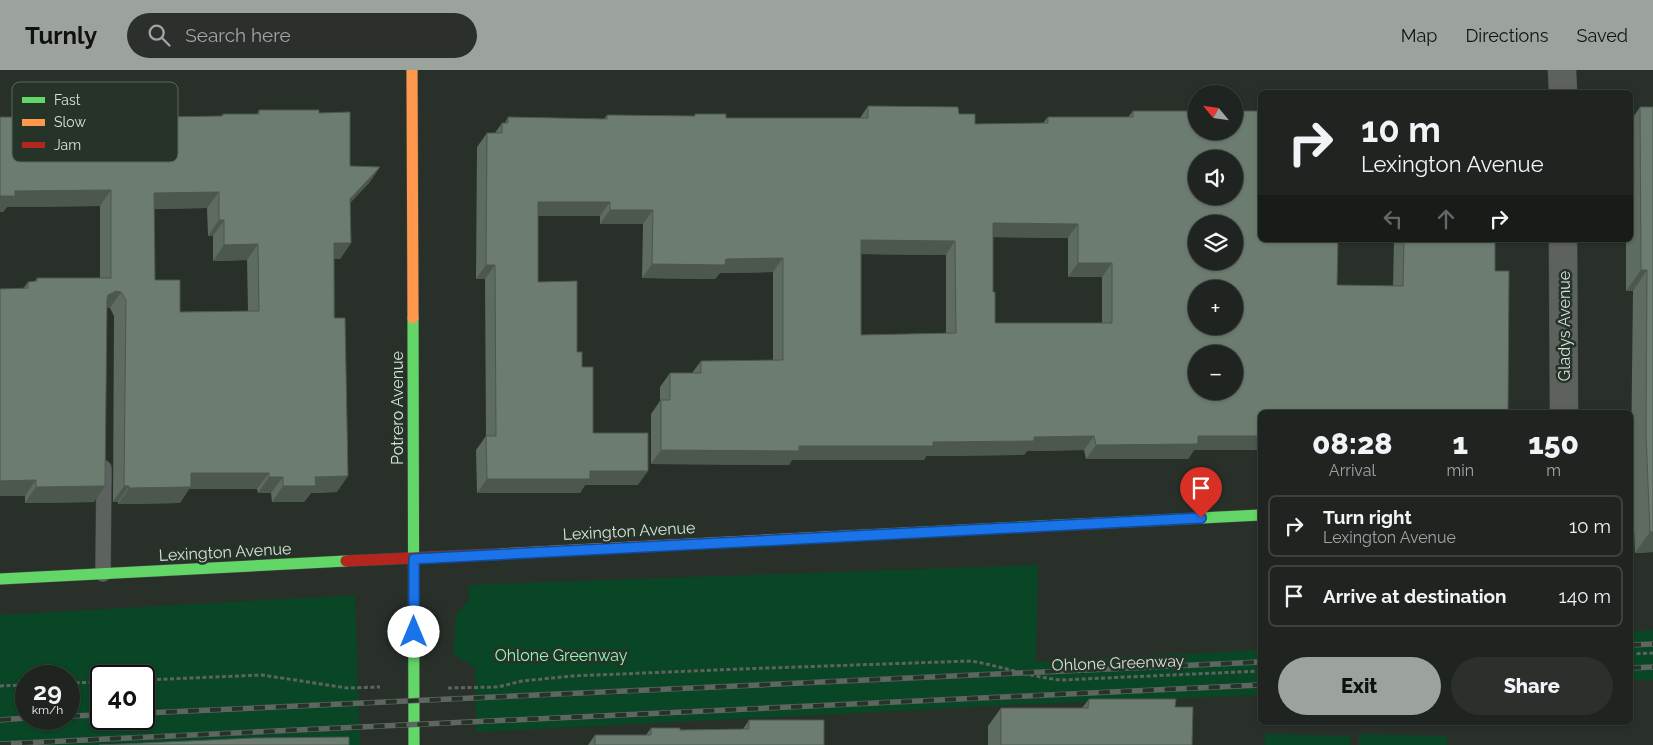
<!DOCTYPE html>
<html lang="en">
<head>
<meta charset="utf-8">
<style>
	:root { --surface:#1f2420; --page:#2c302d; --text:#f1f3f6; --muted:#a1a4a5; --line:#3c413e; --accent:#9ba39c }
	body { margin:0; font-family:Raleway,sans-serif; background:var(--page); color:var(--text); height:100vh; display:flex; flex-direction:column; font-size:19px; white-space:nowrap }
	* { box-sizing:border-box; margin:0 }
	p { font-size:16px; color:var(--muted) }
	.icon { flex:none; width:28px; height:28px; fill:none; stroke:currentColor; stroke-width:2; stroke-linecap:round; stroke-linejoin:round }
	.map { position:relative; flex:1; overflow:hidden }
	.sheet { position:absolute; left:1258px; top:340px; width:375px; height:315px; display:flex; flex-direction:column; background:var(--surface); border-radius:8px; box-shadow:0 1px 4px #0004,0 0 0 1px var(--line) }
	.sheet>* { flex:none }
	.hud { position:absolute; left:1258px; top:20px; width:375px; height:152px; border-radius:8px; box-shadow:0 1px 4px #0004,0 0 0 1px var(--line); background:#1f2420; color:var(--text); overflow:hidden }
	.needle { width:32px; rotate:299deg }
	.tools { position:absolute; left:1188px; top:15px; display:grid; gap:10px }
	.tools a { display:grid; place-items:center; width:55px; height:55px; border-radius:50%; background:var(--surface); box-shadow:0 1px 4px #0004,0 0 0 1px var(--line); font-size:25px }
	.speed { position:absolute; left:15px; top:595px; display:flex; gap:10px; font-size:25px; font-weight:700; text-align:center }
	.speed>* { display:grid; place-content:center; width:65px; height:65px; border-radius:50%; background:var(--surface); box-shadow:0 1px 4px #0004,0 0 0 1px var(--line); line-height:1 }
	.speed small { font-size:12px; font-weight:400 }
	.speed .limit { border:2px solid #111; border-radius:8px; background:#fff; color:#111 }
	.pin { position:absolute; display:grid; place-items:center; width:42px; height:42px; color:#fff; margin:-51px -21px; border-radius:50% 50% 50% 0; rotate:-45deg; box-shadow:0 0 5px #0007 }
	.pin .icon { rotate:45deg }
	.me { position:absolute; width:55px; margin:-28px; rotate:0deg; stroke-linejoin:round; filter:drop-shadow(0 0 4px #0008) }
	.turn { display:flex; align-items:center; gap:18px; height:105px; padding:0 20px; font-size:22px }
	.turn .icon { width:65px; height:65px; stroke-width:2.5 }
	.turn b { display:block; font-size:35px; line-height:42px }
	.lanes { display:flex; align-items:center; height:48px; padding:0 20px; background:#0003; justify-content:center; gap:25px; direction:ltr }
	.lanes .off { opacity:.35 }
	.eta { display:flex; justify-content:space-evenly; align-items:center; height:85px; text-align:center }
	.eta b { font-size:30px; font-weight:800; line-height:35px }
	.action { display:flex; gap:10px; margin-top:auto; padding:10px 20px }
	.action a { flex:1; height:58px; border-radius:30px; background:var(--accent); color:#111; font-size:20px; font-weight:800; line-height:58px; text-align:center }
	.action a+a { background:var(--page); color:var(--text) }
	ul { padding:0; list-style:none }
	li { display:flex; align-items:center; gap:15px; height:62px; margin:0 10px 8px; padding:0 10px; border:2px solid var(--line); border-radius:8px }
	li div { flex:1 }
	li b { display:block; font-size:19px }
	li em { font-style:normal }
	header { display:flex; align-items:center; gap:30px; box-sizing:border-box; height:70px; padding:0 25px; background:var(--accent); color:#111 }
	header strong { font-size:24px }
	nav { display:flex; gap:28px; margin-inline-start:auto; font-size:18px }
	.search { width:350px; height:45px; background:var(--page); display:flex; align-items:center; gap:12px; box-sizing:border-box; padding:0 18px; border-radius:28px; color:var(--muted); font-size:19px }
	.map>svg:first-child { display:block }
	.green { fill:#094625; fill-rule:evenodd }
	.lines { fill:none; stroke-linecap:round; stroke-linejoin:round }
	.lane-casing { stroke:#454c47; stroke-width:16 }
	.street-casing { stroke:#454c47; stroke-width:29 }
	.fast-casing { stroke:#454c47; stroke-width:12 }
	.slow-casing { stroke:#454c47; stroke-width:12 }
	.jam-casing { stroke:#454c47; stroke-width:12 }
	.path { stroke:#5e635f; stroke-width:3; stroke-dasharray:4 2.5; stroke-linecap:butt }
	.lane { stroke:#5d625e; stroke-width:15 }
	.street { stroke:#5d625e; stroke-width:28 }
	.fast { stroke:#63d668; stroke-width:11 }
	.slow { stroke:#ff974d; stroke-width:11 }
	.jam { stroke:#b3261e; stroke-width:11 }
	.rail-casing { stroke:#5f6560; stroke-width:5.5 }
	.rail { stroke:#263329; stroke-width:4; stroke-dasharray:11; stroke-linecap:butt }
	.wall { fill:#5d6b60; fill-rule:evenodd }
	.shaded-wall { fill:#4c574e }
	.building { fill:#6c7c70; stroke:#4c574e; fill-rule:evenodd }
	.route-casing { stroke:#114b97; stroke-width:12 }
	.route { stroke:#1a73e8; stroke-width:9 }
	.labels { text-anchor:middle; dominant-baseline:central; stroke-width:5; stroke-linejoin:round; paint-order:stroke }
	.street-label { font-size:16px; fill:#d8e1da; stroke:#263329 }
	.park-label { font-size:16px; fill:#96f7b3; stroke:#263329 }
	.key { fill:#263329; stroke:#5b675e; stroke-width:1 }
	.key-label { font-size:14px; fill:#d8e1da }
</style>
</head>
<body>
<header>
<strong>Turnly</strong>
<div class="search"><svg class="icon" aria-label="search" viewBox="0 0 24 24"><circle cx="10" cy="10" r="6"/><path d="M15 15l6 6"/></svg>Search here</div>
<nav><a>Map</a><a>Directions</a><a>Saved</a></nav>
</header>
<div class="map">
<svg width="1653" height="675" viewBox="0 0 1653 675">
	<rect width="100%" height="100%" fill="#29302a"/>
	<path class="green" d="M1038,495l-2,97 224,-12v45l-226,9 -558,28 -1,-64 -22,-14 3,-39 13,-16 -1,-14z
		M355,525l5,150h-360v-130zM26,606h43v43h-43zM101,606h43v43h-43z
		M1653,560v50h-23v-48z
		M1265,664l86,2 -1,9h-85z
		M1359,664l88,2v9h-88z"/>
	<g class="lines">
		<defs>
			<path id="lane" d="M103,504l1,-106"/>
			<path id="street" d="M1562,0l1,22
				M1563,170l1,172"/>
			<path id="fast" d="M413,248l1,427
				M826,467l434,-22
				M0,509l346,-18"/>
			<path id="slow" d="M412,0l1,248
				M500,484l326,-17"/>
			<path id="jam" d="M346,491l154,-7"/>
		</defs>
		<use href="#lane" class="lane-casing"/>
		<use href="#street" class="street-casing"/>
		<use href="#fast" class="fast-casing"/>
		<use href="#slow" class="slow-casing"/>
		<use href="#jam" class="jam-casing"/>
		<path class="path" d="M1630,584l23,-1
			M144,610l118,-5 85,13 33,-1
			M69,613l32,-1
			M0,616l26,-1
			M448,618l50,-1 24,-6 50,-5 168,-7 231,-8c30,5 59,16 90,19l199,-9"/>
		<use href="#lane" class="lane"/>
		<use href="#street" class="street"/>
		<use href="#fast" class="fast"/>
		<use href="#slow" class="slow"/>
		<use href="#jam" class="jam"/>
		<defs>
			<path id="rail" d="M1630,575l23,-1
				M1630,598l23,-1
				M144,643l1116,-51
				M69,646l32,-1
				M0,650l26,-2
				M0,674l1260,-59"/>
		</defs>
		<use href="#rail" class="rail-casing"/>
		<use href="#rail" class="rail"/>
	</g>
	<path class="wall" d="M868,36l91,8 16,10 68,-1 5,-6h80l5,-6 204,174 56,1 1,-46h101l-235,172v38h-66l-6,9h-102l-2,-9 -57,1 -3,4 -98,1 -2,4h-132l-3,5 -138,-1v-50l9,-13v-14l10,-14h22l9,-12 72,-1v-88l-53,1 -5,6 -73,-1 1,-54h-43v-8h-62v66l39,70 5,15 11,66 45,52h-53l-5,8h-103l-1,-43 10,-14 -1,-157h-9l1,-132 10,-14h8l7,-10h3l3,-6 96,2 3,-4 87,1 1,-2 31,4h134zM993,167l75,1v39h34v46h-107l-2,-31zM861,184l85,1v78l-85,2z
		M1640,37h13v445l-18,1 -4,-97 2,-165h-7v-51h4v-118z
		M259,40l60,3 31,53 30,1 -11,16 -19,19 1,41 -11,16h-6l3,233 -26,1 -7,9h-32l-1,-9h-13l-1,-4h-68l-9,14 -62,1v-2h-5l1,-186 -4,-8 -3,-1 -13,195 -69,1 -2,-214 5,-7 7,-1 2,-3h63v-72l-93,1 -4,5h-3v-95l105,1 116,-2 2,-2h34zM207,138l1,28h5v25l34,-1 1,51 -68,1 -25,-32 -1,-71z
		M1089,629l86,8 17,38h-204v-19l13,-18h81z
		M749,650l75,25h-236l7,-10h51l5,-7 29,2 63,-1z"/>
	<path class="shaded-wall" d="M380,97l-11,16 -30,32 11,-16z
		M111,120l-11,16 -93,1 -4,5h-3v-16l15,-5z
		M219,122l-12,16 -64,1 11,-16z
		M538,132h72l-10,14h-72z
		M610,140h43l-10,14h-43z
		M219,150h5l-11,16h-5z
		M993,153l85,1 -10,14 -85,-1z
		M861,170l94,1 -9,14 -95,-1z
		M334,173h17l-11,16h-17z
		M258,174l-11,16 -34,1 11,-16z
		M783,188l-10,14 -53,1 -5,6 -73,-1 10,-14 74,-5z
		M1078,193h34l-10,14h-34z
		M486,195h9l-10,14h-9z
		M1641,200h6l-14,21h-7z
		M116,221l5,1 -11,16 -5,-1 3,-12z
		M1094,366l-10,14 -57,1 -3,4 -98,1 -2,4h-132l-3,5 -138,-1 10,-14 272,-8 101,-5z
		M1198,366h62v14h-66l-6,9h-102l10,-14z
		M590,401h58l-10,14h-53l-5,8h-103l10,-14z
		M191,403h78l-12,16h-68l-9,14 -62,1 11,-16z
		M348,406l-11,16 -26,1 -7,9h-32l11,-16 32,-9z
		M269,407h14l-12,16h-13z
		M36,410l-11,16h-25v-15z
		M105,416l-11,16 -69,1 11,-16z
		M124,416h5l-11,16h-5z
		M1650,462h3v20l-18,1z"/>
	<path class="building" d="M868,36l90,1 1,7h16v10l70,-1h3v-6h85v-6h63v20h38v-20h26v129h78l-1,45 66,1 1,-46h91v31h14l-1,141h-248v24h-62v8l-102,1 -2,-9 -60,1v4l-101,1v4h-134v5l-138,-1v-50h9v-27h31v-12l82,-1v-102l-57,1 -1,6 -73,-1 1,-54h-43v-8h-72v80l39,-1v71h5v15h11v66h55v38h-58v8h-103l-1,-43h10l-1,-171h-9l1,-132h15v-10h6v-6l99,2v-4l88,1v-2h31v4h142zM1196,89h38v37h-38zM993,153l85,1v39h34v60h-117v-31h-2zM1196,154h38v37h-38zM861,170l94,1 1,92 -95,2zM1196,219h38v37h-38zM1196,284h38v37h-38z
		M1640,37h13v425h-3l-4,-97 1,-165h-6z
		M259,40h60v3l31,-1v54l30,1 -30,32 1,44h-17v75h11l3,158 -33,1 1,9h-33v-9h-14v-4h-78v14l-62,1v-2h-5l2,-186 -5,-8 -5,-1 -8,4 -1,5 -2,186 -69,1v-7l-36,1v-192l28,-1v-6l9,-1v-3h74v-88l-96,1v5h-15v-79l105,1 118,-2v-2h36zM219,122v28h5v25l34,-1 1,67 -79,1v-32h-25l-1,-87z
		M1089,629h87l-1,8h18l-1,38h-191v-37h87z
		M749,650h75v25h-229v-10h56v-7h29v2l69,-1z
		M349,667v8h-250l155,-7z"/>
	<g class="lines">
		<defs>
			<path id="route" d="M414,562v-73l787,-41"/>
		</defs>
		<use href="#route" class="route-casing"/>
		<use href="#route" class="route"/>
	</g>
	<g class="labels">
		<g class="street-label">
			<text transform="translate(1564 256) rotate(-90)">Gladys Avenue</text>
			<text transform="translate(397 338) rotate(-90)">Potrero Avenue</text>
			<text transform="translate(629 461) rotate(-3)">Lexington Avenue</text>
			<text transform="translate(225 482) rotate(-3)">Lexington Avenue</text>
			<text transform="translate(1118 593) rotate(-2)">Ohlone Greenway</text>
		</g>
		<g class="park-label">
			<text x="561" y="585">Ohlone Greenway</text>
		</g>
	</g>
	<rect x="12" y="12" width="166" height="80" rx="8" class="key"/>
	<rect x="22" y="27" width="23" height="6" fill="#63d668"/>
	<rect x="22" y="49" width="23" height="7" fill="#ff974d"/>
	<rect x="22" y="72" width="23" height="6" fill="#b3261e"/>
	<g class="key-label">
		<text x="54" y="35">Fast</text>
		<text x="54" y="57">Slow</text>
		<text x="54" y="80">Jam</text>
	</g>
</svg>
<div class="tools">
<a><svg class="needle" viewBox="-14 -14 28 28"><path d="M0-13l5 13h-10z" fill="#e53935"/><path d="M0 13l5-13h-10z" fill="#a1a4a5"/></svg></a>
<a><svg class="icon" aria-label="sound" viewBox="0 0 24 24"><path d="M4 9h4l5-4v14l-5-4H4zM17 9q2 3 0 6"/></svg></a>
<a><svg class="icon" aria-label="layers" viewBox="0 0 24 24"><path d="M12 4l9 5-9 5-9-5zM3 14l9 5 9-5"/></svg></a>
<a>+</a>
<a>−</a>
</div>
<div class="speed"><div>29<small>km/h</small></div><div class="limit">40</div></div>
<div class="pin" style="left:1201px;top:448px;background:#d93025"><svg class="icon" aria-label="arrive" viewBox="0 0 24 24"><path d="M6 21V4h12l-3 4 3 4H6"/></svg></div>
<svg class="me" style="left:414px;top:562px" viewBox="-20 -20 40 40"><circle r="19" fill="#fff"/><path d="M0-13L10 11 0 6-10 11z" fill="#1a73e8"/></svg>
<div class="hud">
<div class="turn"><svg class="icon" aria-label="right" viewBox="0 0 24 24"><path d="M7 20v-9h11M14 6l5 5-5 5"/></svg><div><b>10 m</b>Lexington Avenue</div></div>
<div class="lanes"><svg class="icon off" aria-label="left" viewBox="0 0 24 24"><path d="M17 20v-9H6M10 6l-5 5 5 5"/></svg><svg class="icon off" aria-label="ahead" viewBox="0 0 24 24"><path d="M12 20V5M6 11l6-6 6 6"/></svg><svg class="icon" aria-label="right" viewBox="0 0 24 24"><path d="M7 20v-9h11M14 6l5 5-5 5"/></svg></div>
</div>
<section class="sheet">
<div class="eta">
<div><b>08:28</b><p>Arrival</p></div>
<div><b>1</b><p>min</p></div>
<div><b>150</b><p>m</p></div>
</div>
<ul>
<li><svg class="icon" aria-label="right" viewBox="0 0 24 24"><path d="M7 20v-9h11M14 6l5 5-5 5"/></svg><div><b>Turn right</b><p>Lexington Avenue</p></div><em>10 m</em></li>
<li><svg class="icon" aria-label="arrive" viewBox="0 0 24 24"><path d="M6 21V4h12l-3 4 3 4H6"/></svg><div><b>Arrive at destination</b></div><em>140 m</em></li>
</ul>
<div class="action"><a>Exit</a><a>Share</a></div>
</section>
</div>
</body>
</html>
